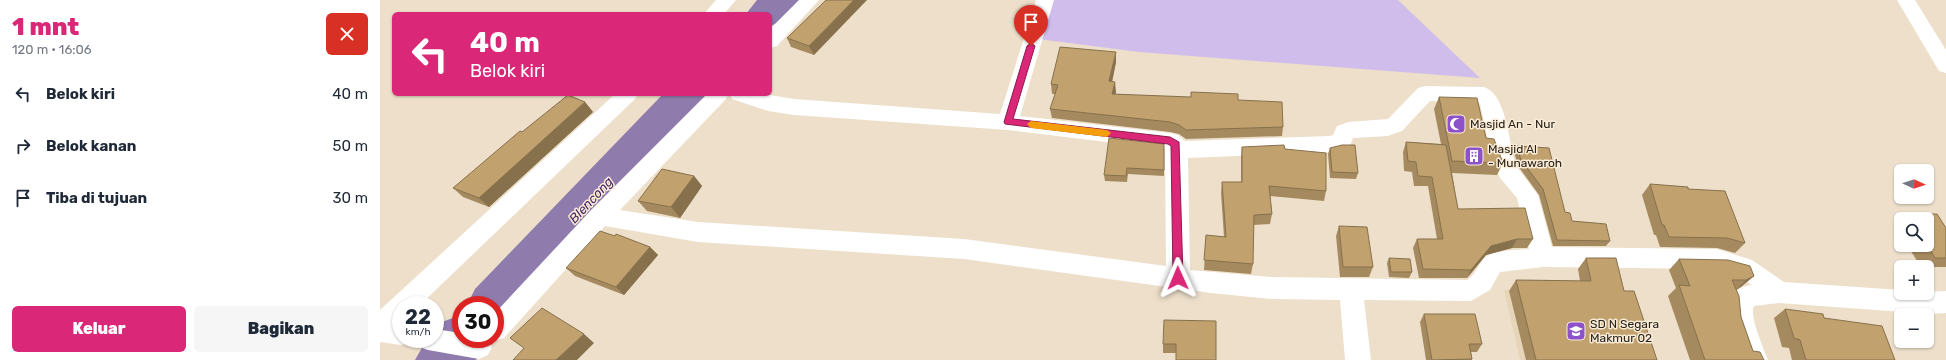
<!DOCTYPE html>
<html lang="id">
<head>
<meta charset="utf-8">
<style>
	:root { --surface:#fff; --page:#f6f6f7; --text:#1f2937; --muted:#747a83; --accent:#db2777 }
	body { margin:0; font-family:Rubik,sans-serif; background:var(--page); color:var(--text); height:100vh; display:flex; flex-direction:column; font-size:15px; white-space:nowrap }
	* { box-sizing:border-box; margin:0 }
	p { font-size:13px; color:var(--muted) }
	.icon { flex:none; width:22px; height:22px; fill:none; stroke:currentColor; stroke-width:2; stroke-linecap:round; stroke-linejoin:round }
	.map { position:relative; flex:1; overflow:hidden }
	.details { display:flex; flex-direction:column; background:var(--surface); width:380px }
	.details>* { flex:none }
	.guide { position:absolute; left:12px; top:12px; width:380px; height:84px; border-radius:6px; box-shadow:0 1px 3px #0004; background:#db2777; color:#fff; overflow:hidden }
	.needle { width:26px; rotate:93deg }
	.buttons { position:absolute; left:1514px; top:164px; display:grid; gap:8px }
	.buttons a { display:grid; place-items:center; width:40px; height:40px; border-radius:6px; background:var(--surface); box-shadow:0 1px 3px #0004; font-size:20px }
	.speed { position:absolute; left:12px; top:296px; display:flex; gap:8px; font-size:20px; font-weight:700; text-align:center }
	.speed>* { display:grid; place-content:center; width:52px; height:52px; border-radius:50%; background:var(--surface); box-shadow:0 1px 3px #0004; line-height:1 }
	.speed small { font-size:10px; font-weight:400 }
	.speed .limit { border:6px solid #d22; background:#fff; color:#111 }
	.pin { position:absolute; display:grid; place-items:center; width:34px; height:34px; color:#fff; margin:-41px -17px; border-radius:50% 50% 50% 0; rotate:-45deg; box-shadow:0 0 4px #0007 }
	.pin .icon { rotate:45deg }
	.me { position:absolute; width:44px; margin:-22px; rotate:359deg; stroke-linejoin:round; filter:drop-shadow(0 0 3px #0008) }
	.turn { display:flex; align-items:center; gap:14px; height:84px; padding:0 12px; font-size:18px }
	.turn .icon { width:52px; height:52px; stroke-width:2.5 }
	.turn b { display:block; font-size:28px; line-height:34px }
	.round { display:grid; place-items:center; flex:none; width:42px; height:42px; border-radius:6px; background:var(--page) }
	.overview { display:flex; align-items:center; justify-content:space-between; height:68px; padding:0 12px }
	h1 { font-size:24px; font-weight:800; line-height:30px; color:var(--accent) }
	.button { display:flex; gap:8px; margin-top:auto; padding:8px 12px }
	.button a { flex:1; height:46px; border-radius:6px; background:var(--accent); color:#fff; font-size:16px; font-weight:800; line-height:46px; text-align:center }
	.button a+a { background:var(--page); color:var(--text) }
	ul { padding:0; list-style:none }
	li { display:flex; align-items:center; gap:12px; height:52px; padding:0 12px }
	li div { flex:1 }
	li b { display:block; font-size:15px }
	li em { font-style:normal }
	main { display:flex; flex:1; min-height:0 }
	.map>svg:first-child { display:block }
	.built { fill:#e7d5b9 }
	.green { fill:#d1bdec }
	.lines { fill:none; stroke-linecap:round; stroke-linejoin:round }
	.river { fill:#907bad; fill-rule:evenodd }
	.minor { fill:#fff; fill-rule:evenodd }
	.wall { fill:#a68a5f }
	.shaded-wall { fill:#87714d }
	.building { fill:#c1a16e; stroke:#87714d }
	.route { fill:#db2777; stroke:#8e194d }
	.slow { fill:#f59e0b }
	.labels { text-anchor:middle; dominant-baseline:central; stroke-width:3; stroke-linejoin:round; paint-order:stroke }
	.poi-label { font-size:12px; fill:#262119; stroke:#faecd7; text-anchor:start }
	.water-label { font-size:13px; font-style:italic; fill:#442564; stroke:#faecd7 }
</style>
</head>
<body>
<main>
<section class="details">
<div class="overview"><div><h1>1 mnt</h1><p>120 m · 16:06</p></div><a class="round" style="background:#d93025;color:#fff"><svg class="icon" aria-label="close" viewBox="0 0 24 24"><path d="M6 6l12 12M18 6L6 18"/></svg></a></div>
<ul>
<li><svg class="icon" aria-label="left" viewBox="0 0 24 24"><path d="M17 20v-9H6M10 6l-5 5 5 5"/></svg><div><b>Belok kiri</b></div><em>40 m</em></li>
<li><svg class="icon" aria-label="right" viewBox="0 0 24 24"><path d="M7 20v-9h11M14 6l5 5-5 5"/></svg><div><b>Belok kanan</b></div><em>50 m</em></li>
<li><svg class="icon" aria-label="arrive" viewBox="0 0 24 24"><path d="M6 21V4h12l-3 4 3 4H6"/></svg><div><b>Tiba di tujuan</b></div><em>30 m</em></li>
</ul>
<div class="button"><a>Keluar</a><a>Bagikan</a></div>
</section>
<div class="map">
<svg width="1566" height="360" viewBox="0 0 1566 360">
	<rect width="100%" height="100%" fill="#eddfca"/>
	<path class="built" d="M1124,290l121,4 -99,66h-6z"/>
	<path class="green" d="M671,0h347l82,78 -341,-26 -101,-13z"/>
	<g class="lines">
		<path class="river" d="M377,0h42c-7,12 -15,22 -29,26v-12h-24z
			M283,94h47l-6,11 -193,216 -16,6v-22h-28l8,-16z
			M81,315v24h26l-11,21h-61l12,-21h8v-9l7,-8z"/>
		<path class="minor" d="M336,0h20l-12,14h-20z
			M419,0h20l-42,46 -7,2v-19z
			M656,0h18l-34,116 150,17 8,2 7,6 145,-5 3,-1 4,-9 11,-4 40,-3 30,-31 7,-2 59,1c22,7 25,53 30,73l3,7 21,28 14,52 165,2 35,11 32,22 117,8v3l45,-2v22l-15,1 -152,-11 -25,3c-5,10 10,43 14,54h-26c-8,-23 -31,-70 10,-75l-16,-11 -19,-5 -174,-2 -43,5 -10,18 -19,11 -107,-1 7,60h-26l-5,-60 -69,-1 -60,-6 -247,-34 -266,-17 -93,-16 -101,112 -9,3 -6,-2h6v-26l97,-104 115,-115h57l30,5 206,15zM349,94l3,5 36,12 26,4 214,15 157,19 1,117 -202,-27 -266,-17 -78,-12 106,-111zM1050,101l48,1 2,2 12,56 8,18 17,20 12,51c-11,1 -39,1 -46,10 -6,8 -7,15 -16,21l-196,-3 -81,-7 -2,-112 143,-6 19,-6 3,-8 35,-2 14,-5z
			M1517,0h18l31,50v23l-7,-2z
			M235,94h23l-3,5 -215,206h-19v34h10l-1,3 -9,3 -21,-3v-32z
			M55,329l26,4v6h27l4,8 -4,8 -9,4 -51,-9 -9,-3 -4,-8h20z"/>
	</g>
	<path class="wall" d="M446,0l-12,55 -23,-8 -4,-9z
		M736,62l-4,20 4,10 -1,2 123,6 45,27 -1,9 -96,3 -7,-5 -9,-2 -118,-14 -2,-9 5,-15h-3l-1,-10z
		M1059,97l47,41 17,25 -6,12 -45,-2 6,36 75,30 -6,9h-15l-26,7 -19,23h-48l-6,-30 4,-9h20l-9,-53h-14l-2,-14 -8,-1 -1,-19 3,-10 35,2 -7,-35z
		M205,102l8,10 -104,95 -26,-10 -10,-9 69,-56z
		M784,144v32l-36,-2 -1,8 -22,-1 -1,-6z
		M1137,146l55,75 38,20 -4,5h-53l-14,-51 -21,-29 -4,-14z
		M862,147l43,2 41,42 -2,10 -54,-5 2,18 -2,10 -17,1v39l-2,10 -47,-4 2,-35 18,2 -3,-44 1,-11h19v-25z
		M950,148l28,25 -2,6 -26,-1 -2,-24z
		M314,176l8,10 -22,32 -33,-7 -9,-10z
		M1270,184l38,5 57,54 -10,10 -18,-5 -57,-1 -4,-12h-2l-12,-40z
		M1527,214h30l9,14v39h-25l-14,-22h20v-26h-25z
		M1521,219v16l-6,-10z
		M959,226l34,41 -4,10h-29l-4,-41z
		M235,236l35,11 8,8 -34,40 -49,-19 -9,-8z
		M1009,258l23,14 -3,6 -20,-1 -2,-14z
		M1206,258l38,33 33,69h-131l-17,-69 7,-11 64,1 -2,-12z
		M1299,259l75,17 -12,10 -6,4 5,27 12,34 11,9h-74l-22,-64 8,-8 -7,-18z
		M1405,309l39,9 71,42h-103l-3,-12 -7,-1 -8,-29z
		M1044,314l58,30 -5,8h-6l1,8h-46l-6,-38z
		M836,321l-40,32h-13v-9z"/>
	<path class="shaded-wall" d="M474,0h13l-53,55 -5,-9z
		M736,52v10l-6,29 -1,-10z
		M735,82l1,10 -3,11 -1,-9z
		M205,102l8,10 -104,95 -10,-9z
		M314,176l8,10 -22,32 -9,-11z
		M1137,239l-5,9 -26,7 -19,23 4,-8 20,-24z
		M270,247l8,8 -34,40 -8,-8z
		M1374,276l-12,10 -7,5 11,-11z
		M204,334l10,9 -17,17h-21z"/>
	<path class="building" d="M446,0h28l-45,46 -22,-8z
		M680,47l56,5 -7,29 6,1 -3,12 79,3v-5l47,2v6l44,2 1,25 -97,3 -7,-5 -9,-3 -120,-13 8,-24 -7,-1z
		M188,95l17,7 -106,96 -26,-10 67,-57 2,1z
		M1059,97l38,1 9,40 8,1 9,24 -51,-2z
		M729,138l55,6v26l-37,-2 -1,8 -22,-1z
		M1026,142l40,3 12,64 67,-1 8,31h-16l-26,7 -20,24 -48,-1 -6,-30h26l-11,-62 -14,-1 -2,-14 -8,-1z
		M904,145l1,4 41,4v38l-57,-5 3,28 -18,1 -1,49 -49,-4 2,-25 20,2 -4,-55h20v-35z
		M962,145h13l3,28 -26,-1 -2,-24z
		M1137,146l32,2 16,64 5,1 2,8 34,3 4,17 -53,-1 -14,-51 -22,-29z
		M282,169l32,7 -23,31 -33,-6z
		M1270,184l38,3v2l37,2 20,52 -18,-5 -58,-1 -5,-12h-2z
		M1527,214h30l9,14v30h-11l-8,-13v-26h-17z
		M959,226l28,1 6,40h-30z
		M220,231l15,5 1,-2 34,13 -34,40 -50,-19z
		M1009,258l21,1 2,13h-21z
		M1206,258h30l8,33h10l23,69h-121l-20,-80 75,1z
		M1299,259l49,1 22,6 4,10 -8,4h-14l7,16 2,21 12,34 7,1 4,8h-59l-26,-75 11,1z
		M162,308l42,26 -28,26h-43l11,-12 -14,-10z
		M1405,309l38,5 1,4 58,8 13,34h-89l-6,-20 -6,-2z
		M1044,314h51l7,30h-13l3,15 -40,1z
		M784,320l52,1v39h-40v-16h-13z"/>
	<path class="route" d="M651,43l4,3 -22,73 157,18 9,5 4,136 -1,3 -4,1 -5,-4 -2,-132 -3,-2 -163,-20 -1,-2 23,-76z"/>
	<path class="slow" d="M651,121l76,9 4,3 -4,4 -76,-9 -4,-4z"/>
	<defs>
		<symbol id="mosque-square" viewBox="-11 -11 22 22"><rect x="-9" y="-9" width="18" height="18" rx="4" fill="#8d52c9" stroke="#faecd7"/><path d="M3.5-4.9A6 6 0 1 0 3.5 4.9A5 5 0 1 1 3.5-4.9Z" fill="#fff"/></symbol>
		<symbol id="building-square" viewBox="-11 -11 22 22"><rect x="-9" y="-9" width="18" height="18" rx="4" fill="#8d52c9" stroke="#faecd7"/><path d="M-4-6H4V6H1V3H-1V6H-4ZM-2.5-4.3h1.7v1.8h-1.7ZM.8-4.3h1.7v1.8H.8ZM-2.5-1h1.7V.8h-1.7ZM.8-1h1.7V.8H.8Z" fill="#fff"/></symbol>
		<symbol id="school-square" viewBox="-11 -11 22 22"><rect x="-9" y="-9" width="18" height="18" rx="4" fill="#8d52c9" stroke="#faecd7"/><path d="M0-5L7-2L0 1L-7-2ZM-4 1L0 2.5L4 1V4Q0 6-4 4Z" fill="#fff"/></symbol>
	</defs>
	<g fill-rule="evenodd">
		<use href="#mosque-square" x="1065" y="113" width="22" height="22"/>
		<use href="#building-square" x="1083" y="145" width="22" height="22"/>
		<use href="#school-square" x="1185" y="320" width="22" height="22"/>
	</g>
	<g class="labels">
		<g class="poi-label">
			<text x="1090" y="124">Masjid An - Nur</text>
			<text x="1108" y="149">Masjid Al<tspan x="1108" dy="14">- Munawaroh</tspan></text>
			<text x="1210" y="324">SD N Segara<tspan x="1210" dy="14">Makmur 02</tspan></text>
		</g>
		<g class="water-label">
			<text transform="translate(211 200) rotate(-47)">Blencong</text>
		</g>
	</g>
</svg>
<div class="buttons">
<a><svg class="needle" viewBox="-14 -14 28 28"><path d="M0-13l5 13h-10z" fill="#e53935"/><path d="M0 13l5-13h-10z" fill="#747a83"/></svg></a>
<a><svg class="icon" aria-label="search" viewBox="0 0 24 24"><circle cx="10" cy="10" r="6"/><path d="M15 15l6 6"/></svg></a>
<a>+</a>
<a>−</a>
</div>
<div class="speed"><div>22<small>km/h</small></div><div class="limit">30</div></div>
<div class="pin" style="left:651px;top:46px;background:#d93025"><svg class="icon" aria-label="arrive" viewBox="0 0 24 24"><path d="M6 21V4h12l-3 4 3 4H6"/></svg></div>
<svg class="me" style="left:798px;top:278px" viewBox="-20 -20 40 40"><path d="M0-17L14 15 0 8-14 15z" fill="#db2777" stroke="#fff" stroke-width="4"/></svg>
<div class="guide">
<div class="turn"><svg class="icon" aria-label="left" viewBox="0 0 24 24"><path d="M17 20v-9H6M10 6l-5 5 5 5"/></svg><div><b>40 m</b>Belok kiri</div></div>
</div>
</div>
</main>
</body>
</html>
